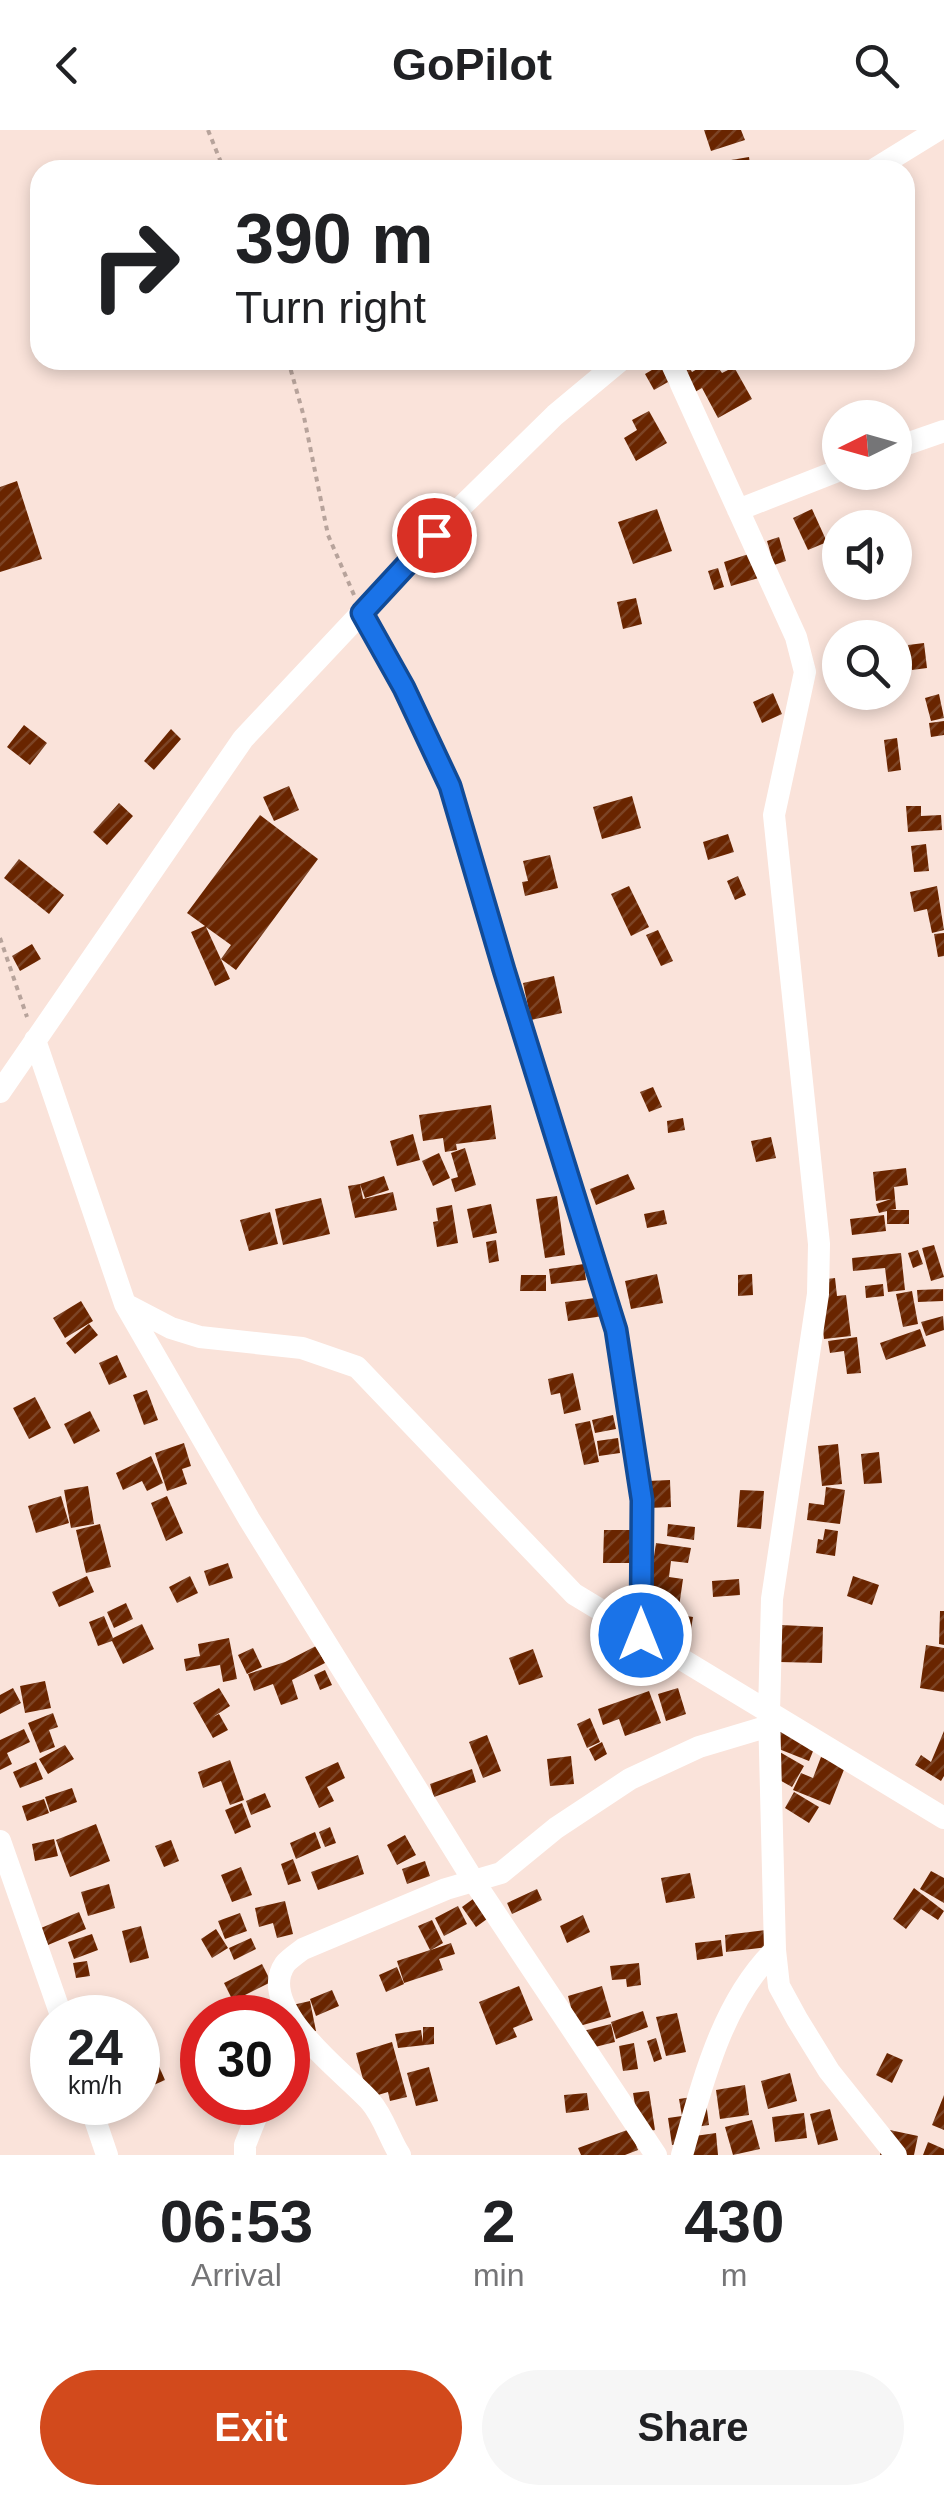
<!DOCTYPE html>
<html lang="en">
<head>
<meta charset="utf-8">
<style>
	:root { --surface:#fff; --page:#f6f6f6; --text:#202124; --muted:#757577; --accent:#d24a1c }
	body { margin:0; font-family:Helvetica,sans-serif; background:var(--page); color:var(--text); height:100vh; display:flex; flex-direction:column; font-size:38px; white-space:nowrap }
	* { box-sizing:border-box; margin:0 }
	p { font-size:32px; color:var(--muted) }
	.icon { flex:none; width:55px; height:55px; fill:none; stroke:currentColor; stroke-width:2; stroke-linecap:round; stroke-linejoin:round }
	.map { position:relative; height:2025px; overflow:hidden }
	.side { display:flex; flex-direction:column; background:var(--surface); flex:1 }
	.side>* { flex:none }
	.top-card { position:absolute; left:30px; top:30px; width:885px; height:210px; border-radius:30px; box-shadow:0 5px 15px #0003; background:#fff; color:var(--text); overflow:hidden }
	.needle { width:65px; rotate:265deg }
	.controls { position:absolute; left:822px; top:270px; display:grid; gap:20px }
	.controls a { display:grid; place-items:center; width:90px; height:90px; border-radius:50%; background:var(--surface); box-shadow:0 5px 15px #0003; font-size:50px }
	.speed { position:absolute; left:30px; top:1865px; display:flex; gap:20px; font-size:50px; font-weight:700; text-align:center }
	.speed>* { display:grid; place-content:center; width:130px; height:130px; border-radius:50%; background:var(--surface); box-shadow:0 5px 15px #0003; line-height:1 }
	.speed small { font-size:25px; font-weight:400 }
	.speed .limit { border:15px solid #d22; background:#fff; color:#111 }
	.pin { position:absolute; display:grid; place-items:center; width:85px; height:85px; color:#fff; margin:-42px; border:5px solid #fff; border-radius:50%; box-shadow:0 2px 10px #0007 }
	.me { position:absolute; width:110px; margin:-55px; rotate:0deg; stroke-linejoin:round; filter:drop-shadow(0 0 8px #0008) }
	.turn { display:flex; align-items:center; gap:35px; height:210px; padding:0 40px; font-size:45px }
	.turn .icon { width:130px; height:130px; stroke-width:2.5 }
	.turn b { display:block; font-size:70px; line-height:85px }
	.eta { display:flex; justify-content:space-evenly; align-items:center; height:170px; text-align:center }
	.eta b { font-size:60px; font-weight:700; line-height:70px }
	.button { display:flex; gap:20px; margin-top:auto; padding:20px 40px }
	.button a { flex:1; height:115px; border-radius:60px; background:var(--accent); color:#fff; font-size:40px; font-weight:700; line-height:115px; text-align:center }
	.button a+a { background:var(--page); color:var(--text) }
	header { display:flex; justify-content:space-between; align-items:center; height:130px; padding:0 40px; background:var(--surface); font-size:45px; font-weight:700 }
	.map>svg:first-child { display:block }
	.building { fill:url(#building-hatch) }
	.lines { fill:none; stroke-linecap:round; stroke-linejoin:round }
	.path { stroke:#b7a39b; stroke-width:4; stroke-dasharray:5 5; stroke-linecap:butt }
	.minor { stroke:#fff; stroke-width:22 }
	.route-casing { stroke:#114b97; stroke-width:25 }
	.route { stroke:#1a73e8; stroke-width:18 }
</style>
</head>
<body>
<header><svg class="icon" aria-label="back" viewBox="0 0 24 24"><path d="M15 5l-7 7 7 7"/></svg>GoPilot<svg class="icon" aria-label="search" viewBox="0 0 24 24"><circle cx="10" cy="10" r="6"/><path d="M15 15l6 6"/></svg></header>
<div class="map">
<svg width="944" height="2025" viewBox="0 0 944 2025">
	<defs>
		<pattern id="building-hatch" width="6" height="6" patternUnits="userSpaceOnUse" patternTransform="scale(2.5)"><rect width="6" height="6" fill="#692500"/><path d="M-1 1l2-2M0 6l6-6M5 7l2-2" fill="none" stroke="#7c4426"/></pattern>
	</defs>
	<rect width="100%" height="100%" fill="#fae3da"/>
	<path class="building" d="M704,0h37l4,10 -34,11z
		M749,27l2,13h-36l-2,-7z
		M669,230h16l7,12 21,-12 9,13 12,-6 18,32 -34,19 -16,-30 -23,13 -11,-19 -14,8 -9,-16z
		M649,281l18,32 -31,18 -12,-23 13,-8 -5,-10z
		M17,351l25,78 -42,13v-85z
		M657,379l15,42 -39,13 -15,-42z
		M812,379l15,33 -19,8 -15,-32z
		M779,407l7,24 -12,4 -7,-24z
		M755,422l7,25 -31,9 -7,-24z
		M718,438l6,19 -10,3 -6,-19z
		M636,468l6,26 -19,5 -6,-27z
		M924,513l3,25 -15,2 -4,-25z
		M773,563l9,21 -20,9 -9,-21z
		M939,564l5,24 -13,3 -6,-23z
		M944,591v14l-13,2 -2,-14z
		M24,595l23,18 -17,22 -23,-18z
		M171,599l10,10 -27,31 -10,-9z
		M897,608l4,32 -13,2 -4,-32z
		M289,656l10,24 -25,11 -11,-24z
		M632,666l9,32 -39,11 -9,-32z
		M119,673l14,13 -26,29 -14,-13z
		M906,676h15v10l20,-1 1,15 -34,2z
		M260,685l58,44 -82,111 -15,-11 10,-14 -25,-18 24,52 -15,7 -24,-54 14,-6 -18,-13z
		M728,704l6,18 -26,8 -5,-18z
		M926,714l3,27 -15,1 -3,-26z
		M550,725l8,33 -33,8 -3,-14 6,-1 -5,-20z
		M19,729l45,36 -15,19 -45,-36z
		M738,746l8,19 -11,5 -8,-19z
		M629,756l20,41 -18,9 -20,-42z
		M937,756l7,44 -12,3 -5,-24 -13,3 -4,-20z
		M658,800l15,31 -12,5 -15,-31z
		M944,803v23l-6,1 -4,-23z
		M32,814l9,15 -21,12 -8,-15z
		M554,846l8,37 -31,7 -8,-37z
		M653,957l9,20 -13,5 -9,-20z
		M491,975l5,34 -40,5 1,6 -12,2 -2,-14 -20,3 -4,-26z
		M683,988l2,12 -17,3 -1,-12z
		M413,1004l7,26 -23,6 -7,-25z
		M771,1007l5,21 -20,4 -5,-21z
		M465,1018l11,37 -21,7 -4,-13 7,-2 -7,-24z
		M439,1023l11,25 -17,8 -11,-25z
		M906,1038l2,17 -14,2 2,22 -6,1h19v14h-22v-13l-8,2 -3,-9 15,-5 -15,2 -3,-29z
		M628,1044l7,15 -39,16 -6,-16z
		M384,1046l5,14 -24,8 -5,-14z
		M360,1054l3,15 30,-7 4,18 -42,8 -7,-32z
		M557,1066l8,59 -20,3 -9,-59z
		M321,1068l9,36 -47,11 -8,-36z
		M491,1074l6,29 -24,5 -6,-29z
		M452,1075l6,38 -21,4 -4,-25 5,-1 -2,-13z
		M664,1080l3,14 -20,4 -3,-14z
		M270,1082l8,32 -29,7 -9,-31z
		M884,1085l2,16 -34,4 -2,-16z
		M496,1110l3,21 -10,2 -3,-21z
		M934,1115l10,32 -13,4 -9,-33z
		M918,1120l5,14 -10,4 -5,-15z
		M901,1123l4,37 -17,2 -3,-24 -32,3 -1,-13z
		M584,1134l2,16 -35,4 -2,-15z
		M657,1144l6,29 -32,6 -6,-28z
		M752,1144l1,21 -15,1v-21z
		M521,1145h25v16h-26z
		M835,1148l2,18 9,-1 5,41 -27,3 -6,-59z
		M883,1154l1,12 -18,2 -1,-12z
		M943,1159v12l-25,1 -1,-12z
		M912,1161l6,33 -15,3 -7,-33z
		M602,1167l2,19 -36,5 -3,-19z
		M81,1171l12,20 -28,17 -12,-20z
		M943,1186l1,14 -18,6 -5,-14z
		M89,1194l9,11 -23,19 -9,-11z
		M920,1199l6,17 -40,14 -6,-17z
		M857,1207l4,36 -14,1 -3,-23 -14,2 -2,-12z
		M117,1225l10,22 -18,8 -10,-22z
		M573,1243l8,37 -17,4 -4,-21 -9,2 -3,-16z
		M147,1260l11,30 -14,5 -11,-30z
		M35,1267l16,31 -22,11 -16,-31z
		M90,1281l10,20 -26,13 -10,-20z
		M613,1285l3,14 -21,4 -3,-13z
		M590,1291l9,41 -15,3 -9,-41z
		M618,1308l2,15 -21,3 -2,-15z
		M184,1313l7,23 -9,3 5,15 -20,7 -12,-38z
		M838,1314l4,40 -20,2 -4,-40z
		M879,1322l3,31 -18,1 -3,-30z
		M151,1326l12,27 -16,8 -5,-10 -19,9 -7,-17z
		M670,1350l1,27 -22,1 -1,-27z
		M88,1356l6,38 -23,4 -7,-38z
		M826,1357l19,3 -5,34 -33,-4 2,-17 15,2z
		M740,1360l24,1 -3,38 -24,-2z
		M61,1366l8,27 -33,10 -8,-27z
		M167,1366l16,37 -17,8 -15,-38z
		M100,1394l11,43 -25,6 -10,-43z
		M668,1394l27,3 -1,13 -27,-4z
		M825,1399l13,2 -3,25 -19,-3 2,-14 5,1z
		M604,1400h26v33h-27z
		M656,1413l35,5 -3,15 -17,-2 -2,16 14,2 -4,28 -32,-4z
		M228,1433l5,15 -24,8 -5,-15z
		M87,1446l7,16 -35,15 -7,-15z
		M190,1446l8,17 -21,10 -8,-16z
		M853,1446l26,9 -7,20 -25,-9z
		M739,1449l1,16 -27,2 -1,-16z
		M126,1473l7,16 -19,9 -7,-16z
		M653,1480l21,5 -3,14 -21,-5z
		M940,1481h4v34l-5,-1z
		M676,1484l17,3 -3,18 -17,-3z
		M104,1486l9,22 29,-14 12,25 -31,15 -11,-23 -14,5 -9,-24z
		M781,1495l42,2 -1,36 -43,-1z
		M229,1508l8,41 -14,3 -3,-17 -34,6 -2,-12 16,-3 -2,-12z
		M926,1515l18,3v44l-24,-4z
		M316,1516l9,17 -33,17 6,19 -17,6 -8,-21 -19,7 -6,-17 37,-12z
		M253,1518l9,19 -15,7 -9,-19z
		M533,1519l10,28 -24,8 -10,-27z
		M325,1540l7,15 -12,5 -6,-15z
		M45,1551l6,27 -26,5 -5,-27z
		M13,1558l8,15 -21,11v-19z
		M219,1558l11,18 -17,11 6,-3 9,16 -15,8 -20,-35z
		M678,1558l8,26 -20,7 -8,-27z
		M649,1561l12,32 -36,13 -6,-17 -16,6 -5,-16z
		M53,1583l5,14 -9,3 6,17 -15,6 -12,-30z
		M590,1588l10,24 -13,6 -10,-24z
		M766,1593l50,21 -7,17 -50,-20z
		M24,1599l6,13 -23,11 5,11 -12,6v-30z
		M944,1601v45l-3,5 -26,-16 6,-10 10,7z
		M487,1605l14,36 -18,7 -14,-36z
		M602,1612l5,12 -12,7 -6,-12z
		M65,1615l9,14 -26,15 -9,-15z
		M778,1621l26,15 -12,21 -25,-14z
		M571,1626l3,28 -24,2 -3,-27z
		M821,1627l24,10 -15,38 -37,-15 8,-17 12,5z
		M230,1630l14,40 -14,5 -9,-24 -18,7 -5,-16z
		M36,1632l7,17 -23,9 -7,-16z
		M338,1632l7,16 -18,9 7,14 -15,7 -14,-31z
		M472,1639l4,13 -42,15 -4,-13z
		M72,1658l5,14 -27,10 -5,-15z
		M794,1662l25,15 -10,16 -24,-15z
		M265,1663l6,14 -20,8 -5,-14z
		M44,1669l5,14 -22,8 -5,-15z
		M242,1673l9,24 -16,7 -10,-24z
		M96,1694l14,37 -40,16 -14,-37z
		M330,1697l6,16 -11,4 -6,-15z
		M315,1702l6,16 -25,11 -6,-16z
		M405,1705l11,20 -19,10 -10,-20z
		M54,1709l4,17 -23,5 -3,-17z
		M171,1710l8,21 -15,6 -9,-21z
		M358,1725l6,19 -46,16 -7,-18z
		M293,1729l8,22 -13,4 -7,-21z
		M425,1731l5,15 -23,8 -5,-15z
		M241,1737l11,28 -20,7 -11,-27z
		M931,1741l13,7v25l-24,-14z
		M690,1743l5,25 -29,5 -5,-25z
		M109,1754l6,24 -27,8 -7,-24z
		M914,1758l30,23 -6,9 -17,-11 -15,20 -13,-10z
		M537,1759l5,11 -30,14 -5,-11z
		M473,1769l14,20 -11,8 -14,-20z
		M285,1771l8,33 -16,4 -4,-15 -14,4 -4,-19z
		M458,1776l9,18 -23,12 -9,-18z
		M79,1782l7,17 -38,16 -7,-17z
		M240,1783l7,18 -22,8 -7,-18z
		M583,1785l7,17 -23,11 -7,-17z
		M432,1790l11,23 -12,7 20,-7 4,11 -16,5 4,11 -39,13 -7,-22 33,-11 -12,-24z
		M141,1796l8,32 -19,5 -8,-32z
		M216,1799l12,19 -16,10 -11,-19z
		M766,1800l2,17 -42,5 -1,-17z
		M92,1804l6,16 -24,9 -6,-17z
		M251,1808l5,11 -22,11 -5,-12z
		M721,1810l2,16 -26,4 -2,-17z
		M87,1831l3,15 -14,2 -3,-15z
		M639,1833l2,22 -14,2 -1,-8 -14,1 -2,-14z
		M262,1834l9,18 -38,19 -9,-18z
		M397,1837l7,17 -18,8 -7,-17z
		M519,1856l14,34 -20,8 4,9 -21,8 -17,-43z
		M602,1856l9,31 -35,10 -8,-31z
		M332,1860l7,16 -23,10 -6,-17z
		M310,1871l6,30 -22,4 6,25 -12,4v-58z
		M643,1881l5,16 -32,12 -5,-17z
		M677,1883l9,39 -20,4 -10,-39z
		M611,1894l4,18 -32,8 -4,-18z
		M423,1897h11v17l-36,4 -3,-14 26,-4 2,12z
		M656,1908l6,21 -8,3 -7,-21z
		M392,1912l15,55 -17,4 -2,-9 -20,6 -12,-45z
		M634,1913l4,26 -15,2 -4,-25z
		M150,1916l15,34 -27,12v-41z
		M887,1923l16,7 -11,23 -16,-8z
		M429,1937l9,34 -22,5 -9,-33z
		M790,1943l7,28 -29,8 -7,-28z
		M745,1955l4,30 -29,4 -4,-29z
		M649,1961l6,39 -15,3 -7,-40z
		M587,1963l2,17 -23,3 -2,-18z
		M705,1965l4,30 -26,4 2,14 -13,2 -4,-27 14,-2 -3,-17z
		M944,1965v35l-12,-5z
		M830,1979l8,31 -20,5 -8,-31z
		M804,1983l3,25 -32,4 -3,-25z
		M752,1990l8,29 -27,6 -8,-28z
		M630,1999l8,21 -13,5h-44l-3,-7z
		M885,1999l33,7 -4,19h-34z
		M716,2003l2,22h-28l-2,-18z
		M928,2012l16,7v6h-21z"/>
	<g class="lines">
		<path class="path" d="M208,0l16,40
			M288,230l16,57 24,118 26,60
			M0,808l27,79"/>
		<path class="minor" d="M873,40l65,-40
			M670,230l126,277 9,35 -31,143 45,429 -1,50 -46,305 -3,113 6,238 4,36 18,33 32,52 67,84
			M895,318l49,-17
			M738,380l102,-40
			M362,483l42,75 46,98 54,184 112,360 26,170 -1,135
			M35,910l90,264 124,215 226,364 181,272
			M0,962l243,-353 216,-230 96,-94 66,-55
			M125,1174l46,24 29,9 102,11 55,19 217,227 370,224
			M0,1711l62,177
			M89,1972l18,53
			M245,2025v-10l17,-43
			M400,2025c-11,-17 -16,-38 -30,-54 -25,-28 -115,-93 -85,-137 4,-5 13,-11 18,-15l143,-60 55,-16 55,-45 74,-49 69,-32 70,-21
			M682,2025c20,-70 39,-152 93,-205"/>
	</g>
	<g class="lines">
		<defs>
			<path id="route" d="M434,405l-72,78 42,75 46,98 54,184 112,360 26,170 -1,135"/>
		</defs>
		<use href="#route" class="route-casing"/>
		<use href="#route" class="route"/>
	</g>
</svg>
<div class="controls">
<a><svg class="needle" viewBox="-14 -14 28 28"><path d="M0-13l5 13h-10z" fill="#e53935"/><path d="M0 13l5-13h-10z" fill="#757577"/></svg></a>
<a><svg class="icon" aria-label="sound" viewBox="0 0 24 24"><path d="M4 9h4l5-4v14l-5-4H4zM17 9q2 3 0 6"/></svg></a>
<a><svg class="icon" aria-label="search" viewBox="0 0 24 24"><circle cx="10" cy="10" r="6"/><path d="M15 15l6 6"/></svg></a>
</div>
<div class="speed"><div>24<small>km/h</small></div><div class="limit">30</div></div>
<div class="pin" style="left:434px;top:405px;background:#d93025"><svg class="icon" aria-label="arrive" viewBox="0 0 24 24"><path d="M6 21V4h12l-3 4 3 4H6"/></svg></div>
<svg class="me" style="left:641px;top:1505px" viewBox="-20 -20 40 40"><circle r="17" fill="#1a73e8" stroke="#fff" stroke-width="3"/><path d="M0-11L8 9 0 5-8 9z" fill="#fff"/></svg>
<div class="top-card">
<div class="turn"><svg class="icon" aria-label="right" viewBox="0 0 24 24"><path d="M7 20v-9h11M14 6l5 5-5 5"/></svg><div><b>390 m</b>Turn right</div></div>
</div>
</div>
<section class="side">
<div class="eta">
<div><b>06:53</b><p>Arrival</p></div>
<div><b>2</b><p>min</p></div>
<div><b>430</b><p>m</p></div>
</div>
<div class="button"><a>Exit</a><a>Share</a></div>
</section>
</body>
</html>
